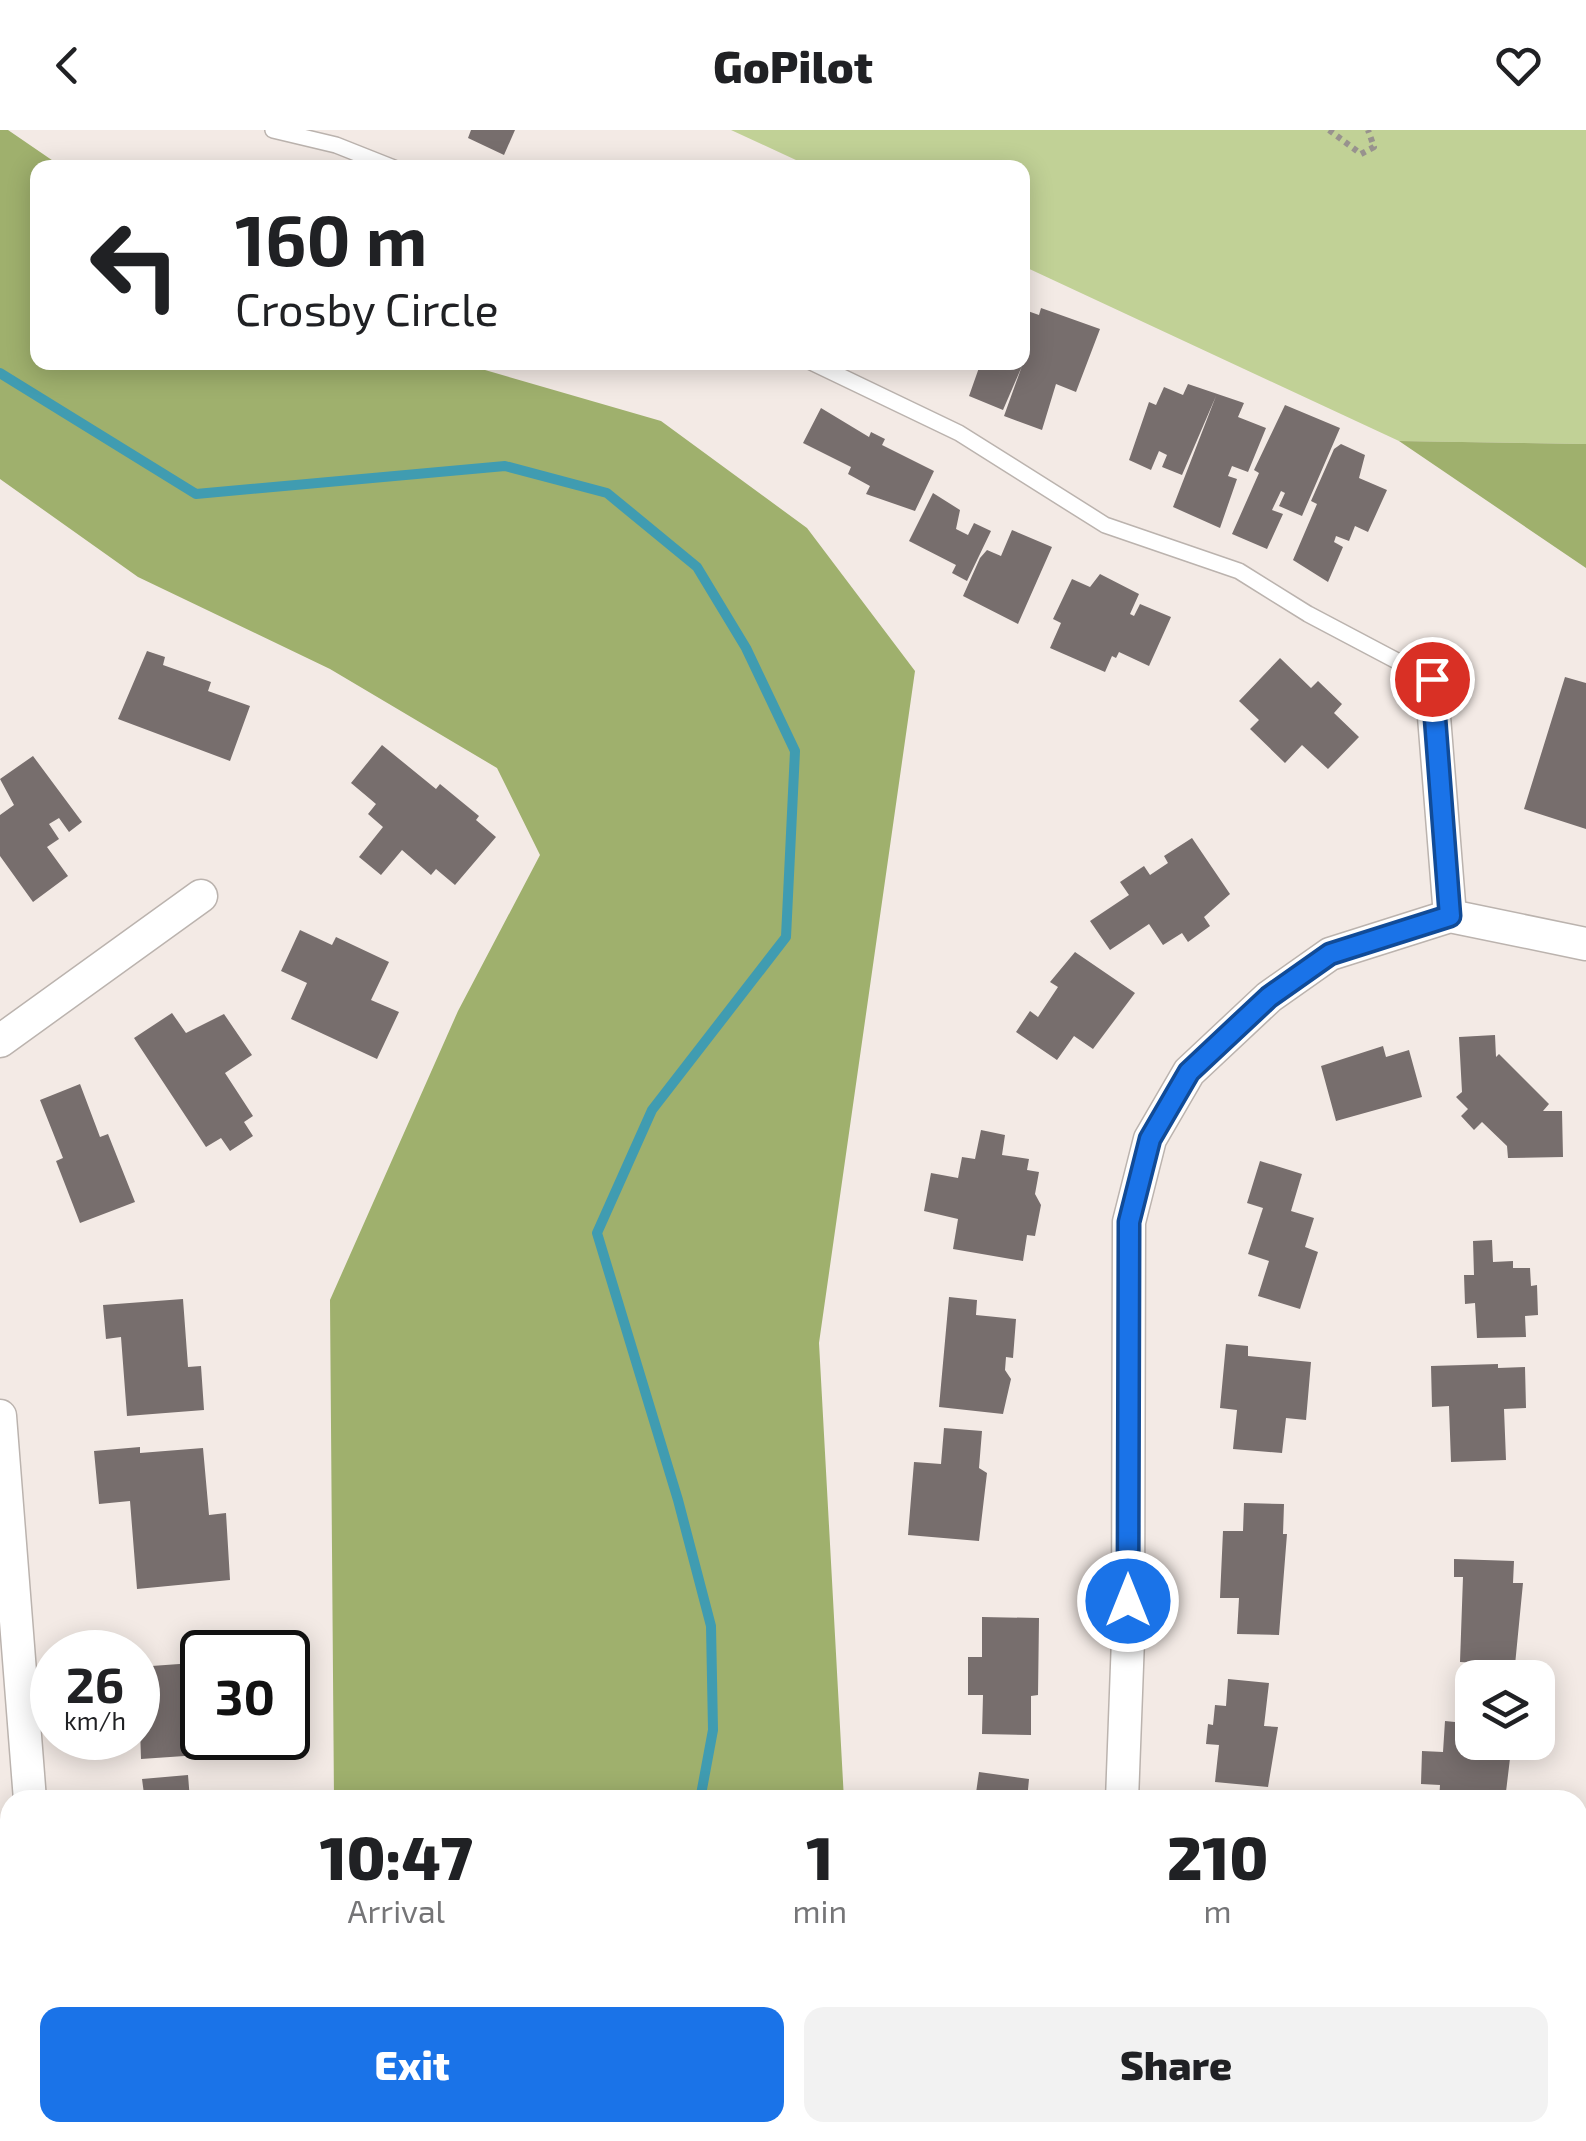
<!DOCTYPE html>
<html lang="en">
<head>
<meta charset="utf-8">
<style>
	:root { --surface:#fff; --page:#f2f2f2; --text:#202124; --muted:#757577; --accent:#1a73e8 }
	body { margin:0; font-family:"Exo 2",sans-serif; background:var(--page); color:var(--text); height:100vh; display:flex; flex-direction:column; font-size:38px; white-space:nowrap }
	* { box-sizing:border-box; margin:0 }
	p { font-size:32px; color:var(--muted) }
	.icon { flex:none; width:55px; height:55px; fill:none; stroke:currentColor; stroke-width:2; stroke-linecap:round; stroke-linejoin:round }
	.map { position:relative; flex:1; overflow:hidden }
	.details { position:absolute; left:0px; top:1660px; width:1588px; height:352px; display:flex; flex-direction:column; background:var(--surface); border-radius:30px 30px 0 0; box-shadow:0 5px 25px #0003 }
	.details>* { flex:none }
	.top-card { position:absolute; left:30px; top:30px; width:1000px; height:210px; border-radius:20px; box-shadow:0 5px 25px #0003; background:#fff; color:var(--text); overflow:hidden }
	.controls { position:absolute; left:1455px; top:1530px; display:grid; gap:20px }
	.controls a { display:grid; place-items:center; width:100px; height:100px; border-radius:20px; background:var(--surface); box-shadow:0 5px 25px #0003; font-size:50px }
	.speed { position:absolute; left:30px; top:1500px; display:flex; gap:20px; font-size:50px; font-weight:700; text-align:center }
	.speed>* { display:grid; place-content:center; width:130px; height:130px; border-radius:50%; background:var(--surface); box-shadow:0 5px 25px #0003; line-height:1 }
	.speed small { font-size:25px; font-weight:400 }
	.speed .limit { border:5px solid #111; border-radius:15px; background:#fff; color:#111 }
	.pin { position:absolute; display:grid; place-items:center; width:85px; height:85px; color:#fff; margin:-42px; border:5px solid #fff; border-radius:50%; box-shadow:0 2px 10px #0007 }
	.me { position:absolute; width:110px; margin:-55px; rotate:0deg; stroke-linejoin:round; filter:drop-shadow(0 0 8px #0008) }
	.turn { display:flex; align-items:center; gap:35px; height:210px; padding:0 40px; font-size:45px }
	.turn .icon { width:130px; height:130px; stroke-width:2.5 }
	.turn b { display:block; font-size:70px; line-height:85px }
	.eta { display:flex; justify-content:space-evenly; align-items:center; height:170px; text-align:center }
	.eta b { font-size:60px; font-weight:800; line-height:70px }
	.primary-button { display:flex; gap:20px; margin-top:auto; padding:20px 40px }
	.primary-button a { flex:1; height:115px; border-radius:20px; background:var(--accent); color:#fff; font-size:40px; font-weight:800; line-height:115px; text-align:center }
	.primary-button a+a { background:var(--page); color:var(--text) }
	header { display:flex; justify-content:space-between; align-items:center; height:130px; padding:0 40px; background:var(--surface); font-size:45px; font-weight:800 }
	.map>svg:first-child { display:block }
	.green { fill:#c1d196 }
	.forest { fill:#9fb06d }
	.lines { fill:none; stroke-linecap:round; stroke-linejoin:round }
	.stream { stroke:#409cb1; stroke-width:10 }
	.building { fill:#776e6d }
	.service-casing { stroke:#bbb3ae; stroke-width:18 }
	.minor-casing { stroke:#bbb3ae; stroke-width:35 }
	.path { stroke:#98928e; stroke-width:6; stroke-dasharray:5 5; stroke-linecap:butt }
	.service { stroke:#fff; stroke-width:15 }
	.minor { stroke:#fff; stroke-width:32 }
	.route-casing { stroke:#114b97; stroke-width:25 }
	.route { stroke:#1a73e8; stroke-width:18 }
</style>
</head>
<body>
<header><svg class="icon" aria-label="back" viewBox="0 0 24 24"><path d="M15 5l-7 7 7 7"/></svg>GoPilot<svg class="icon" aria-label="heart" viewBox="0 0 24 24"><path d="M12 20l-8-8c-3-5 5-10 8-4 3-6 11-1 8 4z"/></svg></header>
<div class="map">
<svg width="1586" height="2011" viewBox="0 0 1586 2011">
	<rect width="100%" height="100%" fill="#f3eae5"/>
	<path class="green" d="M731,0h855v314l-187,-3 -376,-175 -1,-98 -211,-1z"/>
	<path class="forest" d="M0,0h8l54,37 -24,1v194l423,1 200,58 146,107 108,143 -96,672 25,457h-510l-4,-500 128,-289 82,-156 -43,-87 -167,-99 -192,-92 -138,-98z
		M1399,311l187,3v124z
		M326,2003l458,-1v1l-2,8h-456z"/>
	<g class="lines">
		<path class="stream" d="M0,243l196,121 309,-28 102,27 90,74 49,81 49,103 -9,186 -134,173 -55,123 81,267 33,126 2,104 -13,70
			M589,2011l7,-9"/>
	</g>
	<path class="building" d="M471,0h44l-11,25 -36,-17z
		M1041,178l59,21 -24,63 -20,-8 -14,46 -38,-14 18,-50 -19,44 -34,-14 12,-34h41v-53l17,6z
		M1188,254l56,19 -6,14 28,11 -18,44 -16,-6 -4,10 9,3 -17,49 -47,-21 43,-111 -34,79 -20,-8 5,-12 -8,-4 -8,19 -22,-10 20,-58 7,3 8,-18 19,8z
		M1285,275l55,23 -38,88 -23,-10 6,-13 -4,-2 -9,19 11,4 -16,35 -35,-15 27,-61 -5,-3z
		M821,278l48,29 2,-5 14,7 -3,6 52,26 -19,40 -49,-17 4,-8 -22,-12 3,-7 -48,-24z
		M1341,314l24,11 -6,23 28,12 -19,42 -13,-6 -6,15 -13,-5 -2,6 9,5 -15,35 -35,-22 24,-56 -6,-3 23,-52z
		M933,363l27,17 -4,19 12,6 6,-12 17,8 -24,50 -15,-8 4,-8 -47,-24z
		M1012,400l40,17 -34,77 -55,-28 17,-38 7,-8 14,6z
		M1100,444l39,20 -9,20 4,2 6,-12 31,13 -22,49 -30,-14 -3,6 -4,-2 -7,16 -55,-24 11,-25 -8,-4 19,-40 18,8z
		M147,521l18,6 -2,8 48,17 -3,9 42,15 -20,55 -112,-42z
		M1280,528l31,30 7,-7 24,23 -8,9 25,24 -31,32 -26,-24 -17,18 -35,-34 9,-9 -20,-19z
		M1565,547l21,6v146l-62,-20z
		M382,615l54,44 4,-5 39,32 -3,4 20,17 -41,48 -19,-16 -5,6 -29,-25 -21,25 -22,-18 24,-30 -15,-13 8,-10 -25,-21z
		M33,626l49,66 -13,10 -10,-14 -10,6 10,15 -12,8 21,29 -35,26 -33,-46v-41l14,-10 -14,-26z
		M1192,708l38,56 -26,23 6,9 -22,16 -6,-9 -19,12 -14,-21 -39,26 -20,-29 39,-26 -9,-13 24,-16 6,9 18,-12 -4,-7z
		M300,800l32,15 4,-8 53,25 -18,38 28,12 -22,47 -86,-40 16,-36 -26,-12z
		M1075,822l60,41 -42,56 -19,-13 -17,24 -41,-28 14,-21 8,6 20,-30 -8,-5z
		M172,883l14,20 38,-19 28,41 -27,18 28,43 -9,6 9,14 -23,15 -9,-13 -15,9 -72,-109z
		M1495,905l1,22 3,-3 50,50 -6,7h19l1,46 -55,1 -1,-12 -25,-24 -8,8 -13,-14 7,-7 -12,-12 6,-5 -3,-55z
		M1383,916l3,11 23,-7 13,47 -86,24 -15,-55z
		M80,954l20,53 8,-3 27,68 -55,21 -24,-62 7,-3 -23,-58z
		M981,1000l24,5 -3,20 27,4 -2,11 12,2 -4,22 6,11 -6,31 -8,-1 -4,26 -70,-12 5,-30 -34,-8 7,-38 27,5 4,-21 13,2z
		M1260,1031l42,13 -11,37 23,7 -9,29 13,5 -18,57 -42,-13 11,-35 -21,-7 15,-46 -16,-5z
		M1492,1110l1,22 20,-1v7h17l1,18 6,-1 1,30 -13,1 1,21 -49,1 -2,-35 -10,1 -1,-29h10l-1,-34z
		M949,1167l28,3 -1,15 40,4 -3,39 -7,-1 -1,13 6,9 -8,35 -64,-7z
		M183,1169l5,68 13,-1 3,44 -77,6 -6,-79 -15,2 -3,-34z
		M1226,1214l22,2v10l63,6 -5,58 -20,-2 -4,35 -49,-4 4,-39 -17,-2z
		M1498,1234v4l27,-1 1,41 -22,1 2,51 -55,2 -2,-56 -17,1 -1,-41z
		M944,1298l38,3 -3,37 8,5 -8,68 -71,-6 6,-73 27,2z
		M140,1317v6l63,-5 6,67 17,-2 4,67 -93,9 -7,-88 -31,3 -5,-53z
		M1244,1373l40,1 -1,30h4l-8,101 -42,-1 2,-36h-19l3,-67h20z
		M1454,1429l60,2 -1,22h10l-8,82 -55,-3 3,-85h-9z
		M982,1487l57,1 -1,77 -7,1v39l-49,-1 1,-39h-15v-38h14z
		M193,1533l6,92 -58,4 -3,-92z
		M1458,1545l14,1v66h40l-7,58h-66l1,-15 -19,-1 1,-33 21,1 2,-31 10,1z
		M1228,1549l41,4 -5,43 14,1 -10,60 -53,-5 4,-37 -13,-1 2,-20 5,1 2,-20 11,1z
		M979,1642l50,7 -2,21h-52z
		M188,1645l2,25h-70l-1,-4 25,-2 -2,-15z
		M143,2002h52l1,9h-52z
		M851,2002h71l9,2v7h-80z
		M1139,2002l73,2 6,7h-80z"/>
	<g class="lines">
		<defs>
			<path id="service" d="M273,0l63,15 58,23
				M811,232l148,71 146,92 134,46 69,43 123,65"/>
			<path id="minor" d="M1431,549l19,237
				M0,911l201,-145
				M0,1286l30,384
				M1122,1670l6,-161 1,-417 21,-83 39,-67 80,-75 61,-43 120,-38 136,28
				M1578,1923l8,-32
				M56,2002l1,9
				M1051,2011l2,-9
				M1554,2011l2,-9"/>
		</defs>
		<use href="#service" class="service-casing"/>
		<use href="#minor" class="minor-casing"/>
		<path class="path" d="M1329,0l32,24 13,-7 -6,-17"/>
		<use href="#service" class="service"/>
		<use href="#minor" class="minor"/>
	</g>
	<g class="lines">
		<defs>
			<path id="route" d="M1128,1471l1,-379 21,-83 39,-67 80,-75 61,-43 120,-38 -18,-237"/>
		</defs>
		<use href="#route" class="route-casing"/>
		<use href="#route" class="route"/>
	</g>
</svg>
<div class="controls">
<a><svg class="icon" aria-label="layers" viewBox="0 0 24 24"><path d="M12 4l9 5-9 5-9-5zM3 14l9 5 9-5"/></svg></a>
</div>
<div class="speed"><div>26<small>km/h</small></div><div class="limit">30</div></div>
<div class="pin" style="left:1432px;top:549px;background:#d93025"><svg class="icon" aria-label="arrive" viewBox="0 0 24 24"><path d="M6 21V4h12l-3 4 3 4H6"/></svg></div>
<svg class="me" style="left:1128px;top:1471px" viewBox="-20 -20 40 40"><circle r="17" fill="#1a73e8" stroke="#fff" stroke-width="3"/><path d="M0-11L8 9 0 5-8 9z" fill="#fff"/></svg>
<div class="top-card">
<div class="turn"><svg class="icon" aria-label="left" viewBox="0 0 24 24"><path d="M17 20v-9H6M10 6l-5 5 5 5"/></svg><div><b>160 m</b>Crosby Circle</div></div>
</div>
<section class="details">
<div class="eta">
<div><b>10:47</b><p>Arrival</p></div>
<div><b>1</b><p>min</p></div>
<div><b>210</b><p>m</p></div>
</div>
<div class="primary-button"><a>Exit</a><a>Share</a></div>
</section>
</div>
</body>
</html>
